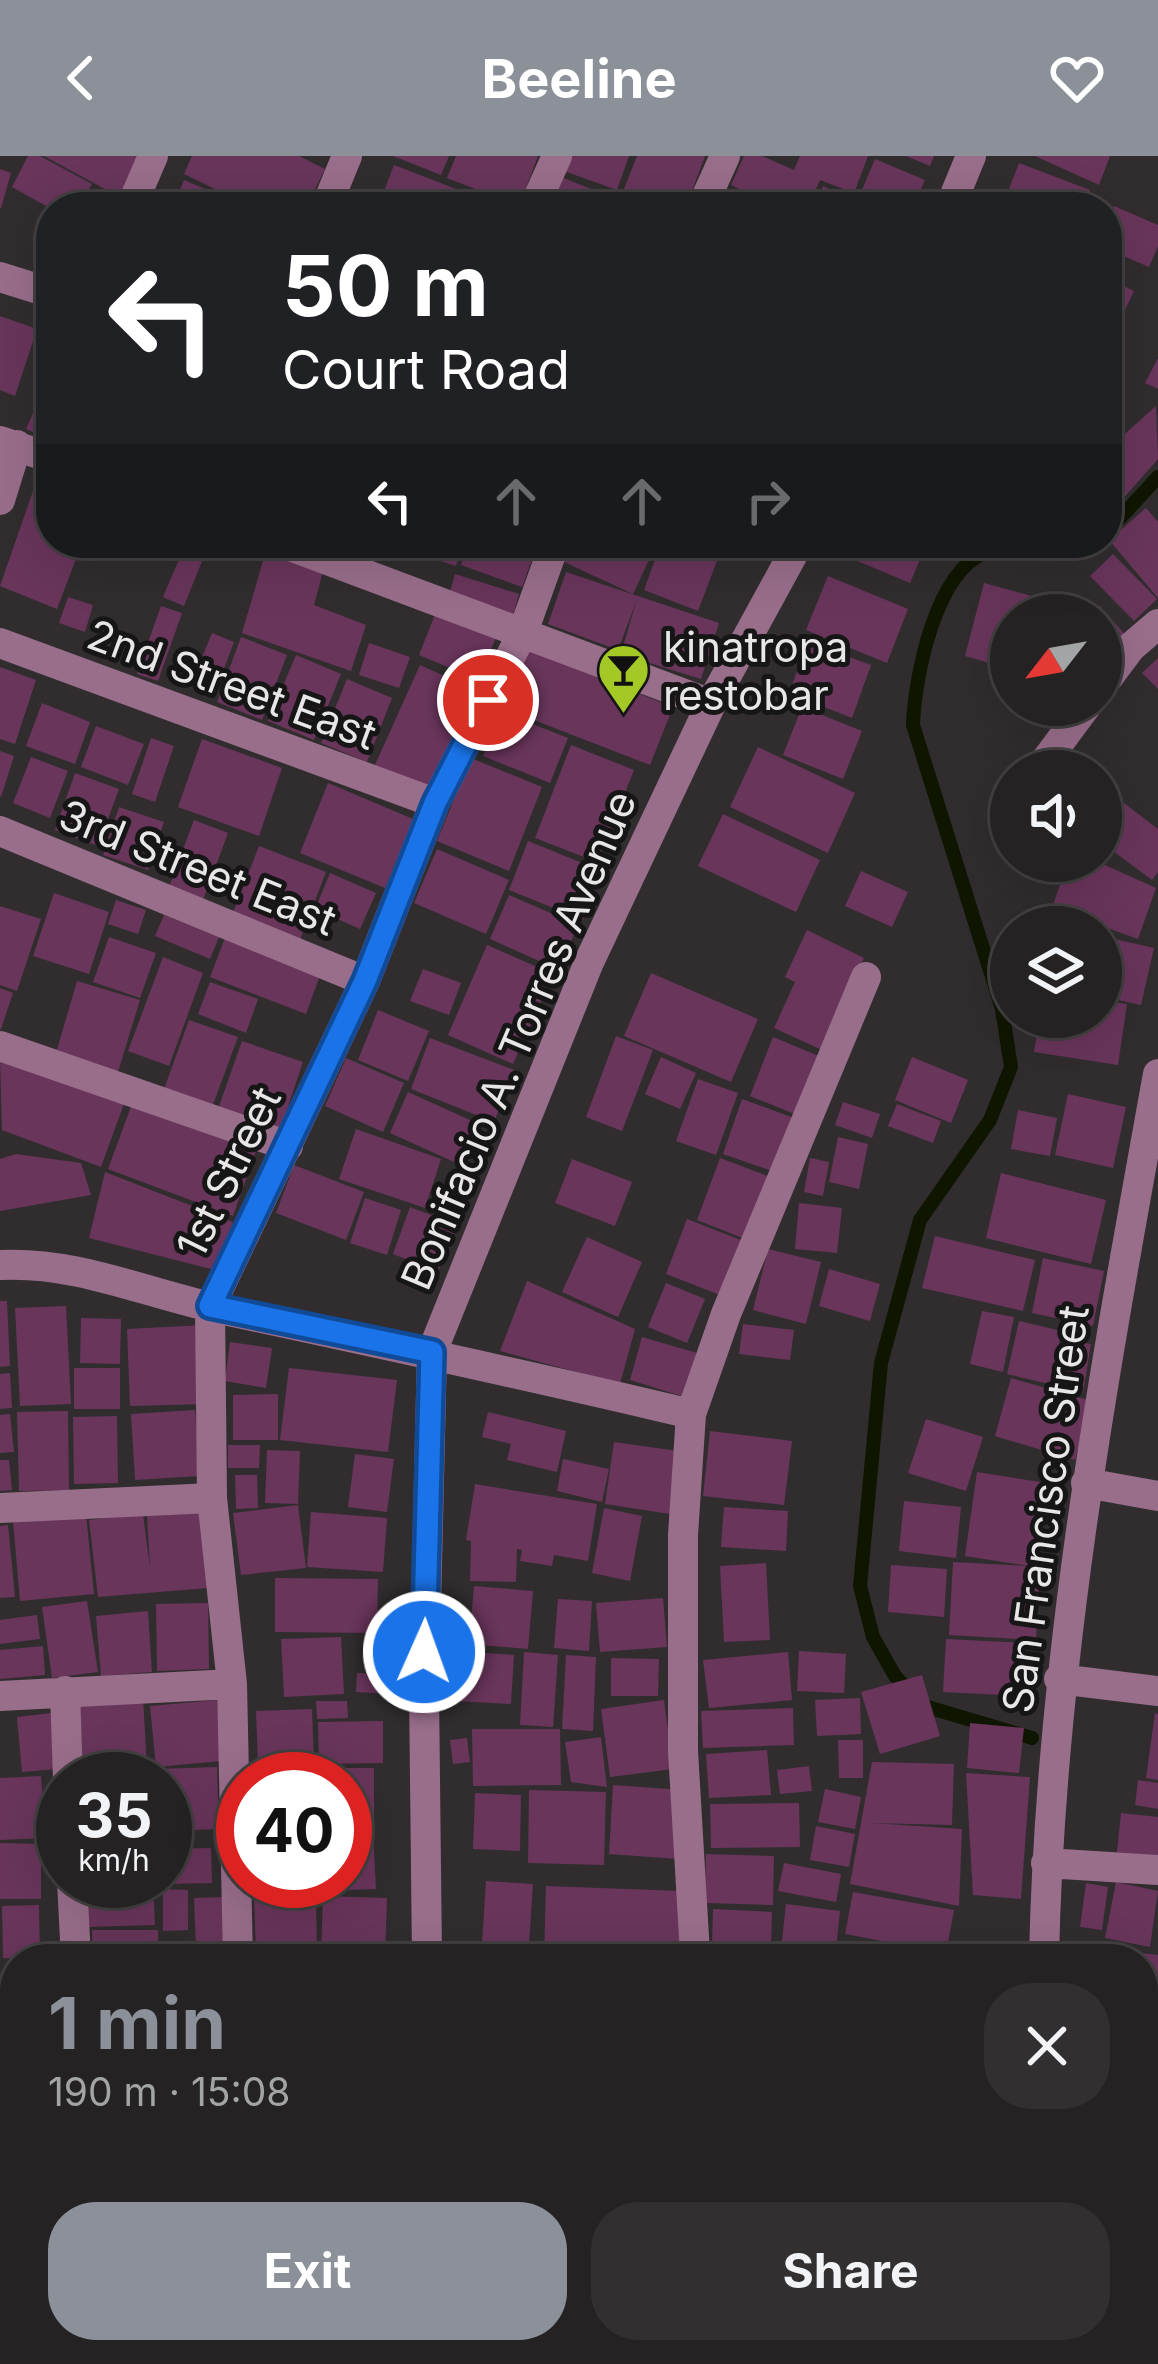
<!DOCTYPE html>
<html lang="en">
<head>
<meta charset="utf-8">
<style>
	:root { --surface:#252223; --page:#312f30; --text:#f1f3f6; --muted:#a3a4a6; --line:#423f41; --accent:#8c9099 }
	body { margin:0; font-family:Inter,sans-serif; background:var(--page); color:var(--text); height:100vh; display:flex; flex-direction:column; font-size:45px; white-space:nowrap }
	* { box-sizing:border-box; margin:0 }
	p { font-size:39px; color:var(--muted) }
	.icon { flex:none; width:66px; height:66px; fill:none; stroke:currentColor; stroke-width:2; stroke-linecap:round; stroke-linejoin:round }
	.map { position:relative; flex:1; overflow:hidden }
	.side { position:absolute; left:0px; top:1788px; width:1158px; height:420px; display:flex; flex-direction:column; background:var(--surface); border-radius:48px 48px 0 0; box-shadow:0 12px 48px #0002,0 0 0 3px var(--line) }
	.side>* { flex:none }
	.guide { position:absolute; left:36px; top:36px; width:1086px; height:366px; border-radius:48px; box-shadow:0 12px 48px #0002,0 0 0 3px var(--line); background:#202124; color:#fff; overflow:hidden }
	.needle { width:78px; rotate:239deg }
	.controls { position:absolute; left:990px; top:438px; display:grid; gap:24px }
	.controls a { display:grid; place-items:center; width:132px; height:132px; border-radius:50%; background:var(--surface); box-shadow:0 12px 48px #0002,0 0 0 3px var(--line); font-size:60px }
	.speed { position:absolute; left:36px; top:1596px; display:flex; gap:24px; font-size:60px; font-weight:700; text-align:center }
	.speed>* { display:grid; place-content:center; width:156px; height:156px; border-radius:50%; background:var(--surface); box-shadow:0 12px 48px #0002,0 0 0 3px var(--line); line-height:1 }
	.speed small { font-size:30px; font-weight:400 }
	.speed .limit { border:18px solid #d22; background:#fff; color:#111 }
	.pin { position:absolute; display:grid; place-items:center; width:102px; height:102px; color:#fff; margin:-51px; border:6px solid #fff; border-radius:50%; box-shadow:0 3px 12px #0007 }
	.me { position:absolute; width:132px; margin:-66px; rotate:2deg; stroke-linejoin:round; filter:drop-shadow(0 0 9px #0008) }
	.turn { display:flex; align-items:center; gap:42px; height:252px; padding:0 48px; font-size:54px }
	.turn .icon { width:156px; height:156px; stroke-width:2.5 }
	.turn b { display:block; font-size:84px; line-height:102px }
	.lanes { display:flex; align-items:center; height:114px; padding:0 48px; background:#0003; justify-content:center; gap:60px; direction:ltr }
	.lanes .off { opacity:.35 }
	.round { display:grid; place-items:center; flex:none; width:126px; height:126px; border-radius:48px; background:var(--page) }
	.overview { display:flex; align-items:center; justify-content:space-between; height:204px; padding:0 48px }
	h1 { font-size:72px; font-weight:700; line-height:90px; color:var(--accent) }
	.primary-button { display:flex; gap:24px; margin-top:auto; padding:24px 48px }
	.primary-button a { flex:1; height:138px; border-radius:48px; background:var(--accent); color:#fff; font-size:48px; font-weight:700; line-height:138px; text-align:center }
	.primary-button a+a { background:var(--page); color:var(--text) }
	header { display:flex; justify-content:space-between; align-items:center; height:156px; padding:0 48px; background:var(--accent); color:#fff; font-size:54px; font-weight:700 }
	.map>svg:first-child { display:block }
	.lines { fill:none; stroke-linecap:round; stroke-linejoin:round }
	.stream { stroke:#0f1600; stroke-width:14 }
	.building { fill:#69355b }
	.minor { stroke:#996e8b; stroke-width:30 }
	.route-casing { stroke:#114b97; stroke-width:30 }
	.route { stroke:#1a73e8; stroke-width:21 }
	.labels { text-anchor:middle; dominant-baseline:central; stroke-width:10; stroke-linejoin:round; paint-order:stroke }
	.poi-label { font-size:42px; fill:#e9e6e8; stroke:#171617; text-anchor:start }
	.street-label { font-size:42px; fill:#e9e6e8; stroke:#171617 }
</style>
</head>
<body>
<header><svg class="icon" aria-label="back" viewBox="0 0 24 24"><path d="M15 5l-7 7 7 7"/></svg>Beeline<svg class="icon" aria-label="heart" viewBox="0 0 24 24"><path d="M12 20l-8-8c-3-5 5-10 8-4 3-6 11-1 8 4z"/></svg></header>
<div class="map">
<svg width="1158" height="2208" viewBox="0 0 1158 2208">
	<rect width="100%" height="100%" fill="#312d2f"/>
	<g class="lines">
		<path class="stream" d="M1107,376l51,-55
			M1032,1582l-108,-32 -29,-30 -22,-39 -13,-51 21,-223 39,-143 70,-100 21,-53 -9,-58 -89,-284c2,-49 22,-153 73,-173 30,-11 70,2 102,-9
			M942,2208l5,-15"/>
	</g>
	<path class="building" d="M28,0h12l52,28 -13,23h-31l-36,-20z
		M44,0h105l-24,44z
		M192,0h107l26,13 -19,38h-54l-68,-33z
		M393,0h56l-8,19z
		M456,0h82l-19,50 -72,-28z
		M570,0h59l-12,34 -53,-19z
		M637,0h68l-19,51h-17l-45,-18z
		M744,0h18l32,14 6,-14h68l-14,37 -34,-13 -12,27h-29l-48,-22z
		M906,0h28l-4,10z
		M1035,0h75l-11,29z
		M875,3l50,21 -12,27h-31l-23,-10z
		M1019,7l71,27 -7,17h-81z
		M394,9l83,32 -4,10h-95z
		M0,13l11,4 -10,35h-1z
		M561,21l55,22 -3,8h-63z
		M184,24l54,23 -2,4h-63z
		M823,30l45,21h-54z
		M624,38l30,13h-35z
		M1114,50l44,19v21l-9,21 -42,-18v-26z
		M1107,122l27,13 -10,21 -17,-8z
		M0,160l37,13 -22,67 -15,-6z
		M1158,202v31l-13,-6z
		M51,216v68l-25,-11z
		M1107,242l11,6 -11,20z
		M1156,250l2,53 -38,43 -13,-13v-39z
		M41,312l10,4v71h31l-25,66 -57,-23z
		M1146,352l12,14v76l-49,-58z
		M186,387l22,3 -24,60 -21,-9z
		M405,387h58l-7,23 -52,-17z
		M469,387h69l-16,44 -61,-22z
		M571,387h86l-24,51 -71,-33z
		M661,387l62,2 -25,66 -54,-21z
		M854,387h73l-17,40 -62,-26z
		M265,398l58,17 -9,34 52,20 -15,46 -109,-38z
		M1113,398l44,45 -23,22 -44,-45z
		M566,416l153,51 -18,56 -80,-25 15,-52 -18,48 -70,-26z
		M455,418l64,20 -6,21 -64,-20z
		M828,420l80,33 -21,54 -81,-33z
		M984,427l55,15 -4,17h-24v54l-46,-13z
		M68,441l25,8 -8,27 -26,-9z
		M161,450l21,7 -24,68 -21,-7z
		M1100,450l27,31 -26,23v-45h-10z
		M436,456l60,25 -17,43 -60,-25z
		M212,477l22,9 -15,40 -23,-10z
		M241,481l46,18 -25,65 -45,-18z
		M808,486l63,23 -19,53 -63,-25z
		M369,487l41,14 -11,31 -40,-13z
		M524,492l149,59 -23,58 -150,-58z
		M296,499l45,19 -27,66 -46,-19z
		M1158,502v31l-16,-16z
		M420,509l58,26 -44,100 -59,-26z
		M0,511l36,13 -21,64 -15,-5z
		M347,523l45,19 -25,64 -46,-19z
		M42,547l48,19 -15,42 -49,-18z
		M802,551l60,24 -19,48 -60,-24z
		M500,555l68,27 -18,45 -67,-27z
		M96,570l48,18 -16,41 -47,-18z
		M151,582l23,8 -19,56 -23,-8z
		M202,583l80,29 -23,68 -81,-29z
		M571,589l63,25 -37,92 -62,-24z
		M758,591l97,46 -27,60 -98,-46z
		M0,595l14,5 -13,41 -1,-1z
		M31,601l37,14 -18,47 -37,-15z
		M471,602l71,29 -33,84 -72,-30z
		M75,617l44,16 -21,57 -43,-16z
		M328,627l85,36 -28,69 -85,-35z
		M1101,628l18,14 -18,23z
		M1124,647l34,26v43l-6,8 -51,-38v-9z
		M119,651l45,15 -16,48 -45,-15z
		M723,658l97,46 -24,52 -98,-46z
		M194,664l34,13 -25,67 -34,-13z
		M528,685l74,30 -19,49 -74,-30z
		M259,690l67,26 -28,73 -67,-27z
		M437,693l72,31 -23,54 -72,-31z
		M1068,705h28l60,27 -18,51 -86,-31z
		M861,715l47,21 -16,35 -47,-21z
		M330,717l46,20 -16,36 -45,-20z
		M54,737l55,19 -20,62 -56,-18z
		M509,739l69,30 -19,45 -69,-31z
		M116,744l30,10 -8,24 -30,-10z
		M0,750l41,13 -24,72 -17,-6z
		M164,759l55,22 -9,22 -55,-23z
		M807,774l57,28 -22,47 -11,49 -57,-26 21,-46 -10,-5z
		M1101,780l53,12 -13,57 -40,-9z
		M109,781l47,16 -16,45 -47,-16z
		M225,782l95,37 -14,39 -96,-37z
		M487,789l66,29 -40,90 -65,-29z
		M163,801l40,16 -34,93 -41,-15z
		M423,813l38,14 -12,32 -39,-14z
		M651,817l107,46 -27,63 -107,-46z
		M77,825l63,19 -22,72 -62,-19z
		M210,826l48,17 -12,34 -48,-19z
		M0,832l13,5 -12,36h-1z
		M1101,844l26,4 -9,61 -84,-13 6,-35h61z
		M378,854l51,21 -21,50 -50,-21z
		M189,864l49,17 -27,73 -48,-18z
		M616,880l37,14 -31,81 -36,-14z
		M773,881l53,22 -24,58 -52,-21z
		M430,882l84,32 -20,52 -83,-33z
		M242,885l61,21 -23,68 -62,-21z
		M0,901l125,44 -24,66 -99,-37z
		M661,901l35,16 -16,36 -35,-15z
		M912,901l56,23 -17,43 -56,-23z
		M346,902l58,25 -21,49 -58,-26z
		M698,923l40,14 -22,62 -40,-14z
		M408,936l73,33 -18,41 -73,-33z
		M1068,938l58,13 -13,61 -58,-13z
		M742,943l55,20 -19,54 -55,-19z
		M133,945l124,47 -24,68 -125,-47z
		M843,946l37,12 -8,24 -37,-13z
		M897,948l44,17 -8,22 -45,-17z
		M1018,954l39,8 -7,38 -39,-7z
		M356,973l85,30 -16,49 -86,-29z
		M838,981l30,7 -9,45 -30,-7z
		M16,998l65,9 10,32 -91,16v-52z
		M720,1002l53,20 -23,63 -53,-21z
		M810,1002l19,4 -6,34 -19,-4z
		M572,1003l60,23 -17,44 -60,-23z
		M294,1009l70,27 -18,48 -70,-27z
		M105,1016l128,50 -18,48 -126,-32z
		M1001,1017l105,27 -15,64 -105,-26z
		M365,1042l36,12 -14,45 -37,-12z
		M799,1047l43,5 -5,45 -42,-4z
		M410,1051l47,18 -19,47 -45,-18z
		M687,1063l59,23 -21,55 -59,-23z
		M935,1080l100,24 -12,51 -101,-23z
		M587,1081l55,25 -24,55 -56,-25z
		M768,1093l53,13 -15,62 -53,-14z
		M1043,1102l61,13 -11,55 -61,-13z
		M829,1113l51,15 -10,37 -51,-15z
		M527,1125l108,48 -15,55 -120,-33z
		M666,1127l39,16 -18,44 -39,-16z
		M0,1145h7l3,65 -10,1z
		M66,1150l5,98 -51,2 -5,-98z
		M982,1155l32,6 -11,55 -33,-8z
		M81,1162l40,1 -1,45 -40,-1z
		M1019,1165l43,10 -13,53 -42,-10z
		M743,1168l51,6 -4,30 -51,-6z
		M204,1169l3,79 -77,2 -3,-77z
		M642,1181l62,18 -13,44 -61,-19z
		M1065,1183l26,5 -8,49 -26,-4z
		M230,1186l42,6 -6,40 -41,-7z
		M74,1212h46v41h-46z
		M289,1212l108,12 -9,72 -108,-12z
		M10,1217l2,35 -12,1v-35z
		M1011,1222l80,23 -16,59 -80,-24z
		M278,1238v46h-45v-45z
		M195,1254l5,66 -65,4 -4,-66z
		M68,1255l1,79 -50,1 -2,-79z
		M488,1256l78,19 -9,41 -50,-12 4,-16 -29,-7z
		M10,1258l4,38 -14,1v-38z
		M117,1260l1,67 -44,1 -1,-67z
		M926,1263l57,18 -17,54 -58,-18z
		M710,1275l82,10 -8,64 -81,-9z
		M614,1286l64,9 -8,63 -65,-10z
		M228,1289h32l-1,23h-31z
		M267,1294l33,1 -2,53 -33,-1z
		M355,1298l39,5 -7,53 -39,-5z
		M563,1303l46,10 -7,33 -45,-11z
		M0,1304h9l3,30 -12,1z
		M977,1316l69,11 -12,84h6l-4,73 -87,-5 4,-73 77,4 -65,-10z
		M235,1319h22l1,33 -22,1z
		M475,1328l122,20 -9,57 -34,-6 -2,11 -32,-5 2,-11 -5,-1 -1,33 -46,-1 1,-40 -5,-1z
		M904,1345l57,6 -5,51 -57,-7z
		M298,1349l8,63 -65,7 -8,-62z
		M724,1351l64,4 -2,40 -65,-4z
		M604,1352l38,8 -12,65 -38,-8z
		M311,1356l76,6 -4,54 -76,-5z
		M203,1357l5,75 -110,9 -9,-77 54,-6 7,54 -3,-52z
		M86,1358l8,80 -74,7 -7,-80z
		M8,1369l7,72 -15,1v-72z
		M766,1407l4,77 -46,2 -4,-76z
		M891,1409l56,4 -3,48 -56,-5z
		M275,1422l103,1 -1,54 -102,-1z
		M474,1430l59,5 -5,58 -59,-5z
		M663,1442l4,49 -67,5 -4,-49z
		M558,1443l34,2 -3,50 -35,-3z
		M87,1445l11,71 -46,6 -10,-71z
		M208,1447l1,66 -52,2 -1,-67z
		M148,1455l4,61 -51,4 -5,-60z
		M37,1459l3,24 -40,5v-24z
		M341,1481l3,57 -60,3 -3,-58z
		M946,1483l81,4 -3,53 -81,-4z
		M43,1490l2,29 -45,4v-29z
		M459,1495l55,4 -3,49 -55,-3z
		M799,1495l47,3 -2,39 -47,-2z
		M524,1496l34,3 -5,72 -33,-2z
		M788,1496l4,48 -83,8 -6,-48z
		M566,1499l30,2 -3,74 -31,-2z
		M611,1502l48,1 -1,37h-47z
		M357,1517l34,1 -1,20 -34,-2z
		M922,1519l18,61 -60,18 -19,-62z
		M143,1542l4,69 -64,3 -4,-68z
		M860,1542l1,36 -44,2 -2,-36z
		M217,1544l5,61 -66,6 -6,-61z
		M664,1544l9,69 -63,8 -9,-68z
		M316,1545h31l1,17 -31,1z
		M793,1552l1,37 -91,3 -2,-37z
		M312,1553l2,55 -56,2 -2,-55z
		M51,1557l6,56 -35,3 -5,-55z
		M1155,1557l3,1v66l-12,-2z
		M383,1565v42l-64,1 -1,-42z
		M970,1567l54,5 -5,45 -52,-5z
		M472,1573h88l1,56 -88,1z
		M601,1581l6,50 -36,-5 -6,-40z
		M467,1582l3,24 -17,2 -3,-24z
		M838,1584h25v38h-24z
		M767,1594l4,45 -62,3 -3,-44z
		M872,1606l82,2 -2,61 -80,-2 90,6 -3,77 -109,-22z
		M809,1610l3,25 -32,3 -3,-24z
		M217,1611l2,62 -54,2v-52h-7l-1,-10z
		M318,1612h56v59l-29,1v-49h-27z
		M248,1616h60v7h-60z
		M142,1617v6h-35v-4z
		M966,1617l64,4 -9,122 -48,-4z
		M41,1620l5,62 -46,2v-62z
		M1138,1624l20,3v26l-23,-4z
		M613,1629l69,5 -4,69 -69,-5z
		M825,1633l36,8 -6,32 -37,-7z
		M529,1634l77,2 -2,73 -76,-2z
		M475,1637l46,2 -1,56 -47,-2z
		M799,1647l1,44 -89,1 -1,-44z
		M1121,1657l37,4v49l-42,-5z
		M816,1670l39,8 -6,33 -39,-7z
		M373,1677l3,56 -57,2 -1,-10h27v-47z
		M0,1687l41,1v55h-41z
		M211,1692l1,35 -47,1v-35z
		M706,1698l68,2 -1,49 -68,-2z
		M784,1707l57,11 -5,28 -58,-11z
		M86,1725h67l2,44 -68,2z
		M258,1725h56l1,12 -57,1z
		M486,1725l47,3 -5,75h-47z
		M1116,1726l42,9 -8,56 -45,-9z
		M1086,1727l22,4 -6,43 -22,-3z
		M546,1730l135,5 -2,68h-135z
		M163,1733l25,1v40l-25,1z
		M853,1736l101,18 -8,43 -101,-19z
		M323,1740l64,2 -2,58 -64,-2z
		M225,1741l2,50h-31l-2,-49z
		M254,1742h62l1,56 -61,1z
		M786,1748l54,7 -5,48h-55z
		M39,1749l1,53h-37l-1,-52z
		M713,1753l59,3 -1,36 -59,-3z
		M92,1774h66v29h-65z
		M850,1788l73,13v2h-76z
		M1097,1792l61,7v51l-15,-2v-45h-47z
		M953,1794l32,7 -1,2h-33z
		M164,1797l66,1v5h-66z
		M2,1835h13v38h-10z
		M1143,1855l8,1 -5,55h-3z
		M1152,1857l6,1v50h-8z
		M15,1892v57l-15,-5z
		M0,1946l15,8 -4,88 -11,-5z
		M1158,1966v48l-15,6v-48z
		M1158,2022v52l-15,-19v-26z
		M15,2107v36l-6,6 -9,-9v-19z
		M15,2174v19h17l9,15h-41v-25z
		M46,2193h59l-14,15h-28z
		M225,2193h77l-8,15h-43z
		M427,2193h53l-6,15h-54z
		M491,2193h51l9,4 -4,11h-62z
		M619,2193h39l35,15h-80z
		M694,2193h31l-2,10z
		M812,2193h27l-1,15h-28z
		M982,2193h14l23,15h-47z
		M1032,2193h66l13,7 -5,8h-82z"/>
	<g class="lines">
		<path class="minor" d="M131,51l22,-51
			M326,51l21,-51
			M534,51l23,-51
			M702,51l23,-51
			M950,51l21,-51
			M0,121l51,16
			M0,285l51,17
			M0,344l17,-55
			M282,387l429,161
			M0,487l435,160
			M1101,531l30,-40 27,-23
			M1038,615l49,-66
			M0,675l365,150
			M0,890l288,100
			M0,1109c75,-4 143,27 215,43 159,34 318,68 476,106
			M1086,1327l72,13
			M0,1352l212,-10
			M1059,1523l99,12
			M65,1535l3,88
			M0,1540l232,-12
			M1046,1707l112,7
			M72,1725l4,78
			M695,1798l-12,-203v-216l8,-121 35,-100 140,-337
			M238,1803l-6,-275 -20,-186 -2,-191 155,-326 70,-178 88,-171 32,-89
			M427,1803l-3,-269 8,-338 157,-390 122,-258 88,-161
			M1044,1803c6,-300 61,-591 114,-885
			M0,2087l15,-17
			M1143,2135l15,11
			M197,2193l20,15
			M111,2208l12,-15
			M351,2208l7,-15
			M555,2208l5,-15
			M734,2208l5,-15"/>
	</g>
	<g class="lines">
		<defs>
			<path id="route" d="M424,1496l8,-300 -222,-46 155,-325 70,-178 53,-103"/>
		</defs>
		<use href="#route" class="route-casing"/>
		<use href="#route" class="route"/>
	</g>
	<defs>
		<symbol id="bar-pin" viewBox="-11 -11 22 30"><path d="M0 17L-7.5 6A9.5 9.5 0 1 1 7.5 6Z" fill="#a4c825" stroke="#171617"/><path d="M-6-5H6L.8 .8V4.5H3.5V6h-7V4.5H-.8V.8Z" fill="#111"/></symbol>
	</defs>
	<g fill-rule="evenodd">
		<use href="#bar-pin" x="594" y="484" width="59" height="81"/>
	</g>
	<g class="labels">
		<g class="poi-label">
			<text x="663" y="490">kinatropa<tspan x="663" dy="48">restobar</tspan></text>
		</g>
		<g class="street-label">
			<text transform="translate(232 528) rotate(20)">2nd Street East</text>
			<text transform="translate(198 711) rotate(22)">3rd Street East</text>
			<text transform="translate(518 884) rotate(-67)">Bonifacio A. Torres Avenue</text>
			<text transform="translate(228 1016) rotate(-64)">1st Street</text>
			<text transform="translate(1045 1353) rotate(-82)">San Francisco Street</text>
		</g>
	</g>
</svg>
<div class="controls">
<a><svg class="needle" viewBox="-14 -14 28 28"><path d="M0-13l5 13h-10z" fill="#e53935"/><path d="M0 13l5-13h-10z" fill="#a3a4a6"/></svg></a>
<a><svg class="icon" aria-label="sound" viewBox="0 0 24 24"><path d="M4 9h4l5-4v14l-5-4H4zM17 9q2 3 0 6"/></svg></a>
<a><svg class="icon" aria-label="layers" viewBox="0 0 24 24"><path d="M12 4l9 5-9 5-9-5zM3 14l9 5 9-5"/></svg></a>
</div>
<div class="speed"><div>35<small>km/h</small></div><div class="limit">40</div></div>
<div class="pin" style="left:488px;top:544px;background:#d93025"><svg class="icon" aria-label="arrive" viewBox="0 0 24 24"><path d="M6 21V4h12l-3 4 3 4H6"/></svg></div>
<svg class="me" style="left:424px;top:1496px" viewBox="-20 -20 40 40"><circle r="17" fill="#1a73e8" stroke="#fff" stroke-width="3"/><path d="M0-11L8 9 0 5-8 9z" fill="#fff"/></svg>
<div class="guide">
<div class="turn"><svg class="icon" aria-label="left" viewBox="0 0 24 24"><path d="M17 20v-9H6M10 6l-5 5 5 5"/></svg><div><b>50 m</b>Court Road</div></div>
<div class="lanes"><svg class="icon" aria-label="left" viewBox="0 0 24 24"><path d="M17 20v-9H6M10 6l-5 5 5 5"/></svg><svg class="icon off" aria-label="ahead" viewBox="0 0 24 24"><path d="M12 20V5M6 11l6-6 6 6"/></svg><svg class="icon off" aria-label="ahead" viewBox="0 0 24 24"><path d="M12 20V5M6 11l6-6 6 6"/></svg><svg class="icon off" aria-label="right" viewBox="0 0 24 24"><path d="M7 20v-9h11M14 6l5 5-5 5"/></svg></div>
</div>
<section class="side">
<div class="overview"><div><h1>1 min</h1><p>190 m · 15:08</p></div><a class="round"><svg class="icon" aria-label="close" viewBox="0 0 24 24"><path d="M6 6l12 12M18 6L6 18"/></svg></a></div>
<div class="primary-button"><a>Exit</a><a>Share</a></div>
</section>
</div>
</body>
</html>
